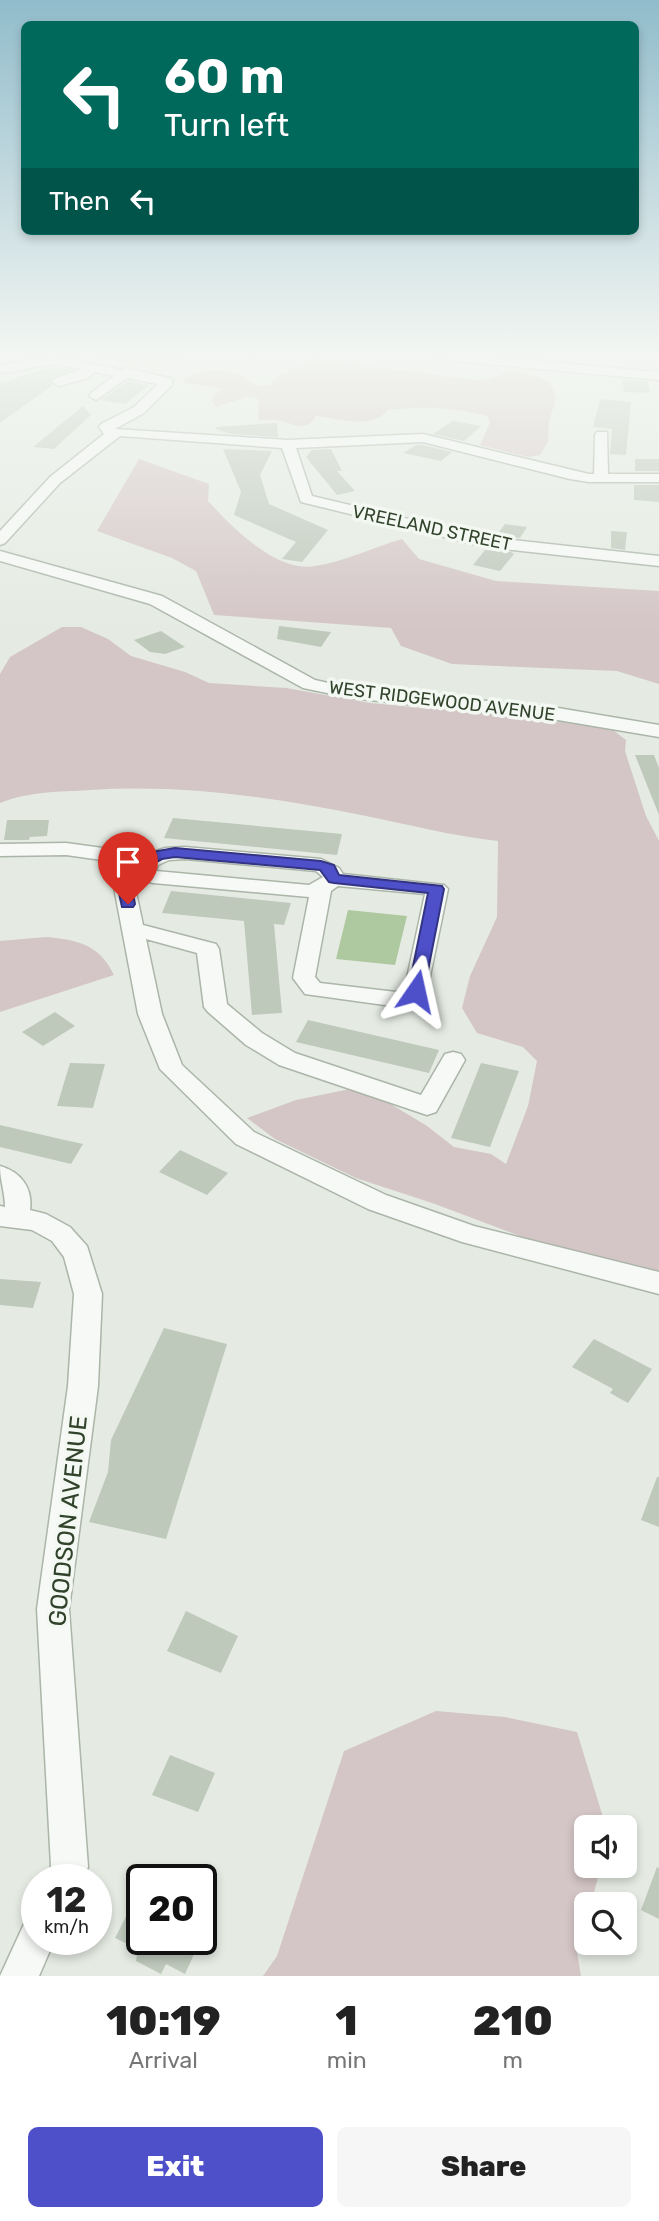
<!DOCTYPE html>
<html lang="en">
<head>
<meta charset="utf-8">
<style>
	:root { --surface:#fff; --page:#f6f6f6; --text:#222; --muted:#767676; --accent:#4e50ca }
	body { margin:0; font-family:Rubik,sans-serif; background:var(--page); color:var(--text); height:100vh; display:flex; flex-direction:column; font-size:26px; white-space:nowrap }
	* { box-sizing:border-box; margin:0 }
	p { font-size:23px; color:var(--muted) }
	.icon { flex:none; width:38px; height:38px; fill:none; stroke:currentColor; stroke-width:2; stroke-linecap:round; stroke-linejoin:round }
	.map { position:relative; height:1976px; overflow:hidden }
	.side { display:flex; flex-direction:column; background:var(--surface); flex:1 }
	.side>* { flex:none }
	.hud { position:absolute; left:21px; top:21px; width:618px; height:214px; border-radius:10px; box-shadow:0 4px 10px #0003; background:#00695c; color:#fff; overflow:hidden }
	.fabs { position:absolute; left:574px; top:1815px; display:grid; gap:14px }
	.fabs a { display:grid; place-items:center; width:63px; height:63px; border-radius:10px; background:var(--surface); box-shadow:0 4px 10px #0003; font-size:35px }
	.speed { position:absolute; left:21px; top:1864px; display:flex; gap:14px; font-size:35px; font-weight:700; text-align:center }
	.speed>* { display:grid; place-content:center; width:91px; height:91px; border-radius:50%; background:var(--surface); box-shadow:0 4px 10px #0003; line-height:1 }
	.speed small { font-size:18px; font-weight:400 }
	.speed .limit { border:4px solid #111; border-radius:10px; background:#fff; color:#111 }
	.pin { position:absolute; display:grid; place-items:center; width:60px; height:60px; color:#fff; margin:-72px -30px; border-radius:50% 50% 50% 0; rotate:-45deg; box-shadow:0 0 7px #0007 }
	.pin .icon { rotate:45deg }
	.me { position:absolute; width:77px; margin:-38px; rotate:11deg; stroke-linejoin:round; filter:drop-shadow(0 0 5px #0008) }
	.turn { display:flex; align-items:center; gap:24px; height:147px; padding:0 28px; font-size:32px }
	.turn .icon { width:91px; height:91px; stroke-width:2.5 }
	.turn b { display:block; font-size:49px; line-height:60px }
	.then { display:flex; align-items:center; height:66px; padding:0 28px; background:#0003; gap:14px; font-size:26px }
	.eta { display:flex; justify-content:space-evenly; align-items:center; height:119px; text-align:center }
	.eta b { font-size:42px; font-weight:800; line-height:49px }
	.primary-button { display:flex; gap:14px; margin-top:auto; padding:14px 28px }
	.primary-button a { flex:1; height:80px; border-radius:10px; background:var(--accent); color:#fff; font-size:28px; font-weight:800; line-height:80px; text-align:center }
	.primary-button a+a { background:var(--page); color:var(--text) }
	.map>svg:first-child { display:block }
	.green { fill:#d4c5c6 }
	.water { fill:#aec9a0 }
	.building { fill:#bec8bb }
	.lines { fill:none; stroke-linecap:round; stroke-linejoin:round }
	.minor-casing { stroke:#abb5a8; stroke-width:3 }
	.minor { fill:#f7f9f6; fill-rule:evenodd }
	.route { fill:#4e50ca; stroke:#333483; stroke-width:2 }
	.labels { text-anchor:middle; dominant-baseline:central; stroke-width:7; stroke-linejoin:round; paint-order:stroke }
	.far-street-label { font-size:18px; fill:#31432b; stroke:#f4f8f3 }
	.near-street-label { font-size:24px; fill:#31432b; stroke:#f4f8f3 }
</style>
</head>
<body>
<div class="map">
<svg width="659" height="1976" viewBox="0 0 659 1976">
	<rect width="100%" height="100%" fill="#e5ebe3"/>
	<path class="green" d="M99,356h85l-2,8c-30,4 -54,2 -83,-8z
		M316,359l167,22 27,-10 30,6 10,6 6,15 -7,24 -1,20 -8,13 -12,2 -48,-12 10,-22 -3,-7c-32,-9 -66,-10 -99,-6 -16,20 -49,9 -72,6 -9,17 -22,8 -35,5 -7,-2 -16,0 -23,-1l1,-19 -2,-3 -11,-1 -30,10 -4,-6 2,-6 9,-6 -42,-7c21,-17 39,-13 63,-6 10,10 12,11 26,9l8,-9z
		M139,459l70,25 -1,17c24,26 68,72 107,65 29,-4 59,-19 87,-27l17,20 77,22 163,10v93l-42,-13 -165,-7 -51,-18 -10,-18 -177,-13 -18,-44 -24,-13 -75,-27z
		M62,627h19l27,12 23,17 54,16 24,11 77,5 84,15 173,16 70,11 13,10 -1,11 21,65 13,25v433l-102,-24 -122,-46 -79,-26 -81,-39 -28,-21 49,-18 59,-12 34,15 38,23 27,21 37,7 15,10 22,-58 9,-45 -14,-14 -46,-14 -15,-25 8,-32 27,-59 1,-76c-47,-5 -91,-17 -137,-26 -90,-18 -180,-31 -271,-25 -31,2 -61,1 -90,13v-129l10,-17z
		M46,937c32,3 53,7 68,38l-114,37v-71z
		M436,1711l69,6 72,15 29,95h-20v39h15l-10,38h-5v13l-10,30 5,29h-318l14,-20 67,-205z"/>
	<path class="water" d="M348,910l59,6 -12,49 -59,-6z"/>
	<path class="building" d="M52,367l20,3 -19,7 -4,6 4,2 -53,38v-40z
		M622,379l26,3 2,11 -26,-1z
		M128,381l21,4 -24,19 -25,-4z
		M600,399l31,3 -5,53 -16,-1 2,-25 -19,-2z
		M83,406l8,9 -37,34 -21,-2z
		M453,421l28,5 -17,15 -31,-7z
		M277,423l1,14 -47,-3 -16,-5 1,-2z
		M416,445h7l29,7 -11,9 -38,-8z
		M223,449l49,2 -12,24 9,29 59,26 -26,32 -20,-3 14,-17 -62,-27 7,-23z
		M331,449l11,22h-5l18,20 -18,4 -31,-38 6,-7z
		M635,459h24v12h-24z
		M634,485h25v17l-25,-2z
		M505,524l22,3 -7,11 -24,-2z
		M611,531l16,1 -2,18 -14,-2z
		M485,550l26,2 3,2 -14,17 -27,-6z
		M279,626l52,6 -10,15 -44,-8z
		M161,631l24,16 -20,7 -15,-2 -16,-12z
		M635,755h19l5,13v47z
		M173,818l169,16 -5,21 -173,-17z
		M7,820h42l-2,16 -17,1 -1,3h-25z
		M171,891l120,12 -7,22 -10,-1 8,89 -30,2 -8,-94 -82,-8z
		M55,1012l20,14 -32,20 -21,-14z
		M308,1020l131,30 -10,23 -133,-31z
		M70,1063l35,1 -12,44 -36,-2z
		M481,1063l38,8 -29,76 -39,-9z
		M0,1125l56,13 27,6 -12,20 -71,-17z
		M180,1150l48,23 -21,22 -48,-23z
		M0,1279l41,3 -8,26 -33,-3z
		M164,1328l63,16 -61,195 -77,-17 19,-50 3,-32z
		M594,1339l58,30 -24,34 -18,-10 3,-4 -41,-22z
		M657,1477h2v50l-18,-7z
		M186,1611l52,25 -17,37 -54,-22z
		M170,1755l45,18 -17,39 -46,-17z
		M657,1867l2,1v51l-18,-9z
		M142,1885v54h59l-16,35 -19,-10 -5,10 -25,-13 2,-12 -23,-11z"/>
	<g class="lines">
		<defs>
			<path id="minor" d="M52,356l70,14 5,-2 45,11v6l-28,28 -29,16 173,11 135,-6 166,40h5l1,-39 2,-3h10l1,42h51v8h-70l-19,-3 -147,-37 -127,6 16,48 173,41 174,19v10l-174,-19 -184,-45 -19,-54 -162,-12 -60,47 -55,60 -5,2v-14l50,-54 54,-43 -5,-7 2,-3 33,-17 24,-23 -31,-6 -31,22 -7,-4 2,-3 23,-17 -20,-4 -6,6 -29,8 -7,-4 2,-3 28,-10 -30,-5 -47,9 -5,-2v-5z
				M438,356h43l178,16v8l-215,-20z
				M0,551l162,45 153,84 36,8 207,20 101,17v12l-101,-17 -207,-22 -48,-10 -153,-84 -150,-43z
				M66,843l81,11 18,-6 20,-1 136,12 18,9 4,6 101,11 4,4 -21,102 -3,5 -25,11 -94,-13 -12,-16 16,-81 -156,-14 -14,-4 -4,-9 2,-5 -7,-1 13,61 73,19 3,5 8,55 35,29 33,20 126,42 24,-41 8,-2 8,2 4,6 -29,52 -9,3 -148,-50 -33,-20 -38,-33 -4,-5 -7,-54 -51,-14 16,75 20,51 72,67 132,63 88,31 185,46v22l-197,-52 -94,-33 -132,-65 -76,-75 -22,-55 -29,-153 -43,-6 -66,1v-12zM185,859l131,12 7,6 -14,8 -153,-14 2,-6 11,-5zM338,886l87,8 -20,93 -9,5 -76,-9 -5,-6 16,-86z
				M0,1166c21,6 33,22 30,44l16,4 24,13 17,19 15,48 -4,92 -29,223 19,258 -5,13h-37l5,-14 -14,-257 31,-223 6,-92 -10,-37 -12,-16 -20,-11 -32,-4v-20l5,1c0,-15 -5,-26 -5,-41z
				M37,1918v21h18l-16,37h-39l24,-52z"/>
		</defs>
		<use href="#minor" class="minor-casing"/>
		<use href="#minor" class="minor"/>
	</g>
	<linearGradient id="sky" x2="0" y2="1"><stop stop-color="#91bccb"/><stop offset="0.56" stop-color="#f3f6f2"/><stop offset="1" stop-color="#f3f6f2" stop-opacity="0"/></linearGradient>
	<rect width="659" height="632" fill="url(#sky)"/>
	<path class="route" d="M175,848l146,13 13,4 5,10 103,11 2,3 -20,102 -8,5 -8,-5 20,-98 -94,-10 -5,-1 -9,-12 -145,-13 -13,2 -13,7 -22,-3 8,41 -2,3h-11l-11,-50 2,-3 33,3 6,-5z"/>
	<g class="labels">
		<g class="far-street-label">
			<text transform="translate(432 528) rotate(12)">VREELAND STREET</text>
			<text transform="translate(442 701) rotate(7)">WEST RIDGEWOOD AVENUE</text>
		</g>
		<g class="near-street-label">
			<text transform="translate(68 1521) rotate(-84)">GOODSON AVENUE</text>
		</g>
	</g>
</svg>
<div class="fabs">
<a><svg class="icon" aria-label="sound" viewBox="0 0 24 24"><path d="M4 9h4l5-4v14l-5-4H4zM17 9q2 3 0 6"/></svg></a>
<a><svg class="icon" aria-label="search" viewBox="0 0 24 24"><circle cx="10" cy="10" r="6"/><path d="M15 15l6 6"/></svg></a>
</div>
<div class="speed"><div>12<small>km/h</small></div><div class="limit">20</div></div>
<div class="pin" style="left:128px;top:904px;background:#d93025"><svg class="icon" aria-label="arrive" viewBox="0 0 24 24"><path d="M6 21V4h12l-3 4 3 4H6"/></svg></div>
<svg class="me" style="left:416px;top:991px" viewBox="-20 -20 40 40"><path d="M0-17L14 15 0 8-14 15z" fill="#4e50ca" stroke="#fff" stroke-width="4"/></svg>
<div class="hud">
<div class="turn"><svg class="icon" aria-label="left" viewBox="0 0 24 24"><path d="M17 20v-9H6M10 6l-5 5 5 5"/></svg><div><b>60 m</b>Turn left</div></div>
<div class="then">Then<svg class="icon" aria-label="left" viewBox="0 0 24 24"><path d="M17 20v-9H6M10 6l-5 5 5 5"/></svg></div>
</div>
</div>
<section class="side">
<div class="eta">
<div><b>10:19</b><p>Arrival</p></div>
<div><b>1</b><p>min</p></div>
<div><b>210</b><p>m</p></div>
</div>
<div class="primary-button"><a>Exit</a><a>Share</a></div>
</section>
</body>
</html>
